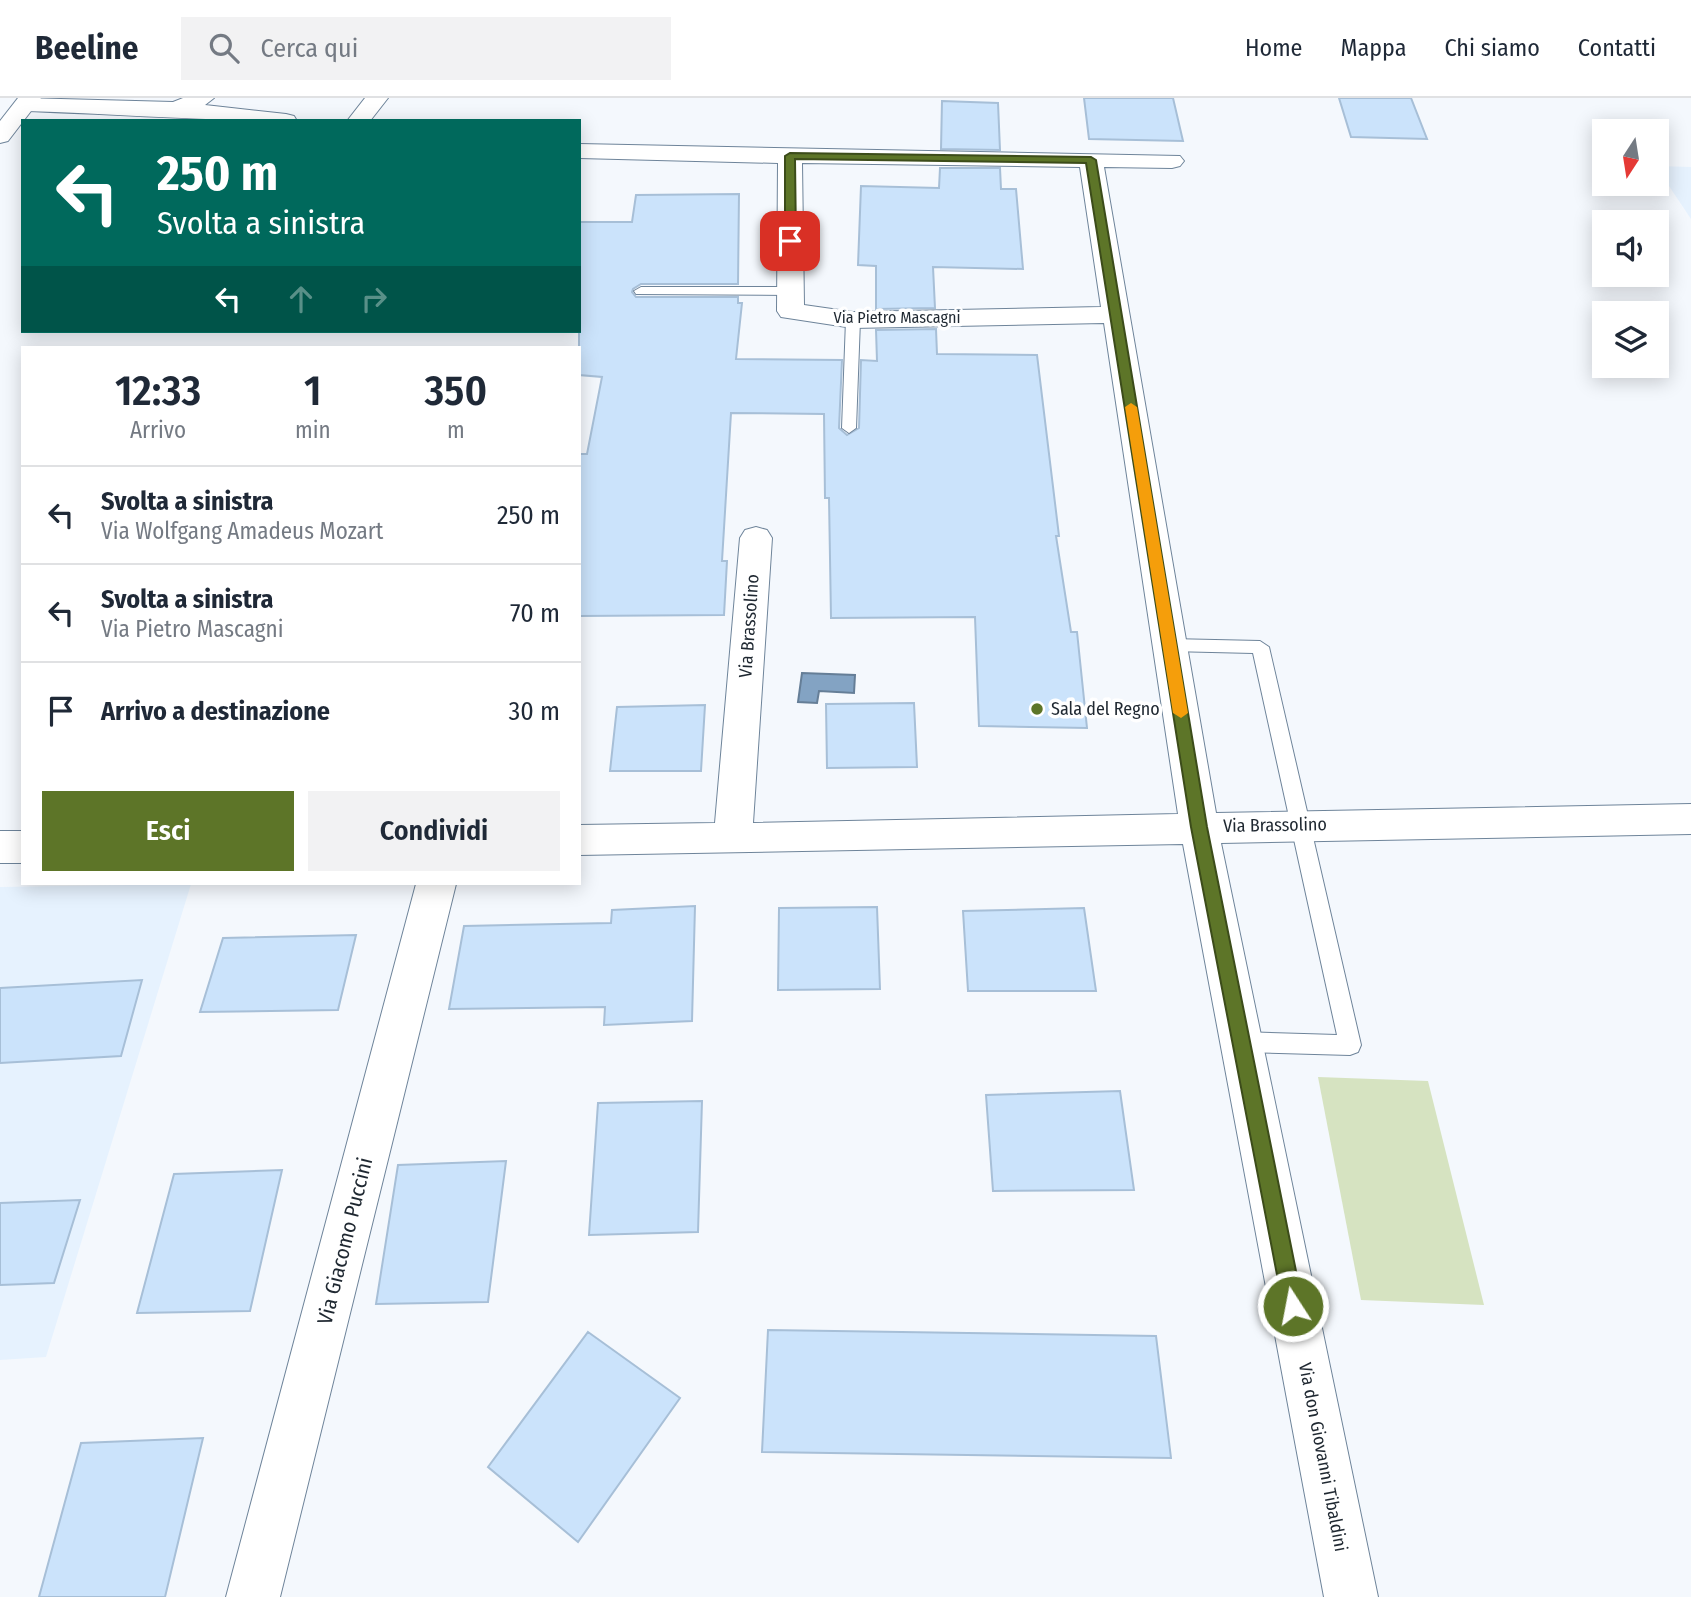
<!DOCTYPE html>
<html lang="it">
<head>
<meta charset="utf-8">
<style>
	:root { --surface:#fff; --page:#f2f2f3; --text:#1f2937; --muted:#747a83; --line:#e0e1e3; --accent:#5d7528 }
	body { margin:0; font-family:"Fira Sans Condensed",sans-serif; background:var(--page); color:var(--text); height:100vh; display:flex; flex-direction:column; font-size:26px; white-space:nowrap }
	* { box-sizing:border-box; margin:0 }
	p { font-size:23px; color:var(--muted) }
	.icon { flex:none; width:38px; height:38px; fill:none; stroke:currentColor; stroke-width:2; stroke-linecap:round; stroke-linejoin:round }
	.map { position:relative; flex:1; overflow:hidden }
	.drawer { position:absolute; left:21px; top:248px; width:560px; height:539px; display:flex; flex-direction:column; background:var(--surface); border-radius:0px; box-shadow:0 4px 18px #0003 }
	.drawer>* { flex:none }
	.top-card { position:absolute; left:21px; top:21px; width:560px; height:214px; border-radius:0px; box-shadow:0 4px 18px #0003; background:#00695c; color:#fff; overflow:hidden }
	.needle { width:46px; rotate:192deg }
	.fabs { position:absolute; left:1592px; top:21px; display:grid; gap:14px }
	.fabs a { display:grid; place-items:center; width:77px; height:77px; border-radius:0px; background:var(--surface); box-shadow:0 4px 18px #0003; font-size:35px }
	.pin { position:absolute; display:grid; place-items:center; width:60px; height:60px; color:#fff; margin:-30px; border-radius:14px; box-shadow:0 4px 10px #0006 }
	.me { position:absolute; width:77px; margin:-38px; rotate:349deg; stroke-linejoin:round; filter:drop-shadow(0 0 5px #0008) }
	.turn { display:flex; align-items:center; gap:24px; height:147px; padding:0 21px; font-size:32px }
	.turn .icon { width:91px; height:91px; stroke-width:2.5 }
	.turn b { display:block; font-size:49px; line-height:60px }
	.lanes { display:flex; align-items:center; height:66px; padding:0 21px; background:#0003; justify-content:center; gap:35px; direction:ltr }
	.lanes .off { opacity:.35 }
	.eta { display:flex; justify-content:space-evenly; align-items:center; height:119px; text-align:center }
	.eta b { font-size:42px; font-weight:600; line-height:49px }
	.button { display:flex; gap:14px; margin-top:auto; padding:14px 21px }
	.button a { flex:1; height:80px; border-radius:0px; background:var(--accent); color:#fff; font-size:28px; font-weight:600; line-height:80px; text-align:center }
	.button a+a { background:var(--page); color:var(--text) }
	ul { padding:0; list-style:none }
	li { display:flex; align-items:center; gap:21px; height:98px; padding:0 21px; border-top:2px solid var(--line) }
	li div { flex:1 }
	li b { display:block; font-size:26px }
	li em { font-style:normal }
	header { display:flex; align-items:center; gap:42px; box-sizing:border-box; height:98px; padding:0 35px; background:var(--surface); border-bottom:2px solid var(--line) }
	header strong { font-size:33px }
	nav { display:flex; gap:38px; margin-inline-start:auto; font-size:24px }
	.search { width:490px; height:63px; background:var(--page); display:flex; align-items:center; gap:18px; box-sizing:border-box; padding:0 24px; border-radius:0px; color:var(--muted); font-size:26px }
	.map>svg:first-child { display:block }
	.built { fill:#e6f2fe }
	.green { fill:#d6e3c1 }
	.water { fill:#83a3c3; stroke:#657e97; stroke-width:2 }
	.building { fill:#cbe3fb; stroke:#a7bfd7; stroke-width:2 }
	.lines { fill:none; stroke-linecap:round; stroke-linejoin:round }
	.lane-casing { stroke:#6e849a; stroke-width:2 }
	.street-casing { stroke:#6e849a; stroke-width:2 }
	.secondary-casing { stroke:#6e849a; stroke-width:2 }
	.lane { fill:#fff; fill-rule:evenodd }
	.street { fill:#fff; fill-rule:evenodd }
	.secondary { fill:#fff; fill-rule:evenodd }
	.route { fill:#5d7528; stroke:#3c4c1a; stroke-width:2 }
	.slow { fill:#f59e0b }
	.poi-dot { fill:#5d7528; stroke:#fff; stroke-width:2.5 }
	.labels { text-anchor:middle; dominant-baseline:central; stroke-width:7; stroke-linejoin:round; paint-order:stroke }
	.far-street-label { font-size:16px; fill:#1f2831; stroke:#fff }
	.street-label { font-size:18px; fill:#1f2831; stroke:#fff }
	.poi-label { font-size:18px; fill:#1f2831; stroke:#fff; text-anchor:start }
	.near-street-label { font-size:21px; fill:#1f2831; stroke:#fff }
</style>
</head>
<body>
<header>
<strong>Beeline</strong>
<div class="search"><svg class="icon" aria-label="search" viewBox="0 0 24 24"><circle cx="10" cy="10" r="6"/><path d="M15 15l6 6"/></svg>Cerca qui</div>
<nav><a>Home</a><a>Mappa</a><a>Chi siamo</a><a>Contatti</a></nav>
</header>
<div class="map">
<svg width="1691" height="1499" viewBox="0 0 1691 1499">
	<rect width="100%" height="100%" fill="#f4f8fd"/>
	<path class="built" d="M1657,68l34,1v52l-34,-51z
		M191,786l-145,473 -46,3v-473z"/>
	<path class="green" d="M1318,979l110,4 56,224 -123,-5z"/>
	<path class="water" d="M802,575l53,2 -1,18 -35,-2 -2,12 -19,-1z"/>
	<path class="building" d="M1084,0h89l10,43 -94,-2z
		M1339,0h72l16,41 -76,-2z
		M942,3l56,2 2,47 -59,-1z
		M940,70h60l1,21h15l7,80 -90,-2 2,41 -59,1v-43l-18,-1 3,-79 78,2z
		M739,96l-1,90h-97l-8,5 -1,3 4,5h102v6h4l-6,56 106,1 -3,68 8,7 12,-7 2,-68 16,1 -1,-31 60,-1 1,25 100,1 22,181h-3l15,96h6l10,96 -108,-2 -4,-109 -144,1 -2,-120h-4l-1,-84 -93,-1 -9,148h5l-3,54 -145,1v-162h8l15,-77 -23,-2v-153h53l4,-27z
		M914,605l3,64 -90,1 -1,-64z
		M705,607l-4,66h-91l7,-64z
		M695,808l-3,115 -88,4 1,-18 -156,2 15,-83 147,-3 1,-13z
		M877,809l3,82 -102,1 1,-82z
		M1084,810l12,83h-128l-5,-80z
		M356,837l-18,75 -138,2 23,-74z
		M142,882l-21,76 -121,7v-75z
		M1120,993l14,99 -141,1 -7,-96z
		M702,1003l-4,131 -109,3 9,-132z
		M506,1063l-18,141 -112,2 22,-139z
		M282,1072l-32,141 -113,2 37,-139z
		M80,1102l-26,83 -54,2v-82z
		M768,1232l388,6 15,122 -409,-6z
		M588,1234l92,66 -102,144 -90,-75z
		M203,1340l-38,159h-126l42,-154z"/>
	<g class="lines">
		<defs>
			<path id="lane" d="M641,189h150l7,4 -7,4 -155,-1 -2,-3z
				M853,218l7,4 -4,108 -7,5 -7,-5 4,-108z
				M1170,541l90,2 9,6 92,398 -3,7 -8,3 -109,-3 -8,-3 -3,-7 3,-7 8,-3 96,3 -84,-382 -83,-2 -9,-6z"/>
			<path id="street" d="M23,0l150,4 10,-4h31l-9,7 81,9 8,2 3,5c-90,0 -180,-7 -271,-10l-8,-2 -3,-5z
				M365,0h23l-18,23h-23z
				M579,46l601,12 4,5 -4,5 -8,2 -68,-1 112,646 475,-9v30l-470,9 157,754h-54l-141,-753 -604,11v-30l136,-2 25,-285 5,-8 11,-3 11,3 5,8 -19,285 425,-9 -74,-491 -251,5 -72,-11 -4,-6 1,-148 -199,-5zM802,65l278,4 21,140 -248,5 -49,-7z
				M0,733h23v32h-23z
				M416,786h40l-176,713h-54z"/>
			<path id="secondary" d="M18,0h23l-33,43 -8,2v-22z"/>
		</defs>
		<use href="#lane" class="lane-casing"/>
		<use href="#street" class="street-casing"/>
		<use href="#secondary" class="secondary-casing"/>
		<use href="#lane" class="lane"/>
		<use href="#street" class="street"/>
		<use href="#secondary" class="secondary"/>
	</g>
	<path class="route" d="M790,55l301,4 5,3 111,667 96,479 -3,7 -7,3 -7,-3 -3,-7 -92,-479 -105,-664 -291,-4 1,82 -6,3 -5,-3v-85z"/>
	<path class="slow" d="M1131,305l6,4 51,306 -7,5 -8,-5 -48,-306z"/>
	<circle class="poi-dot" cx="1037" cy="611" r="7"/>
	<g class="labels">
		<g class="far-street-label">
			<text x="897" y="219">Via Pietro Mascagni</text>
		</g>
		<g class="street-label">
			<text transform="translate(749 528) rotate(-86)">Via Brassolino</text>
			<text transform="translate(1275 727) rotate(-1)">Via Brassolino</text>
			<text transform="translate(1323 1359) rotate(79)">Via don Giovanni Tibaldini</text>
		</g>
		<g class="poi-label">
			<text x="1051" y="611">Sala del Regno</text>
		</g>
		<g class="near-street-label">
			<text transform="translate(345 1143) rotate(-76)">Via Giacomo Puccini</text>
		</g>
	</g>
</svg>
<div class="fabs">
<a><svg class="needle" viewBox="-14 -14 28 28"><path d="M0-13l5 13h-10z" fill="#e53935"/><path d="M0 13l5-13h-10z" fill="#747a83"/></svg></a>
<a><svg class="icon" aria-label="sound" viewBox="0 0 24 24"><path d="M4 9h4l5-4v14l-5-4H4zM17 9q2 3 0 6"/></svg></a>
<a><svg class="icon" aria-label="layers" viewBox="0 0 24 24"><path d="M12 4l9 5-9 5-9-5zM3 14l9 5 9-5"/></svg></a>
</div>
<div class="pin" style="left:790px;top:143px;background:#d93025"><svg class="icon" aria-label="arrive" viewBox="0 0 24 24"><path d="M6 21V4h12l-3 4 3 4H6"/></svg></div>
<svg class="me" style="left:1293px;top:1208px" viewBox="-20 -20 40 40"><circle r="17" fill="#5d7528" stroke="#fff" stroke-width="3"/><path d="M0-11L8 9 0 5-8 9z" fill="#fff"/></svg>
<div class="top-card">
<div class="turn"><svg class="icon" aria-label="left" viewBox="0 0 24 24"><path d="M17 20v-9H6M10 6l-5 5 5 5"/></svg><div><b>250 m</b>Svolta a sinistra</div></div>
<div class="lanes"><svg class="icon" aria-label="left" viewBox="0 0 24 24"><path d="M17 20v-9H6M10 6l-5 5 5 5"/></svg><svg class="icon off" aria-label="ahead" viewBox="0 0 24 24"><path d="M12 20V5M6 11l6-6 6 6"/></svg><svg class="icon off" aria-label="right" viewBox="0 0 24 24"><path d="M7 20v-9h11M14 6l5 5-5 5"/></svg></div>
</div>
<section class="drawer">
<div class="eta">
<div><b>12:33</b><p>Arrivo</p></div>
<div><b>1</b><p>min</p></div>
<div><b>350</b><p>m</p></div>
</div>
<ul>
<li><svg class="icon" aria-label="left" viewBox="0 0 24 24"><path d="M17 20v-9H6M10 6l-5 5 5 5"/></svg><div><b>Svolta a sinistra</b><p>Via Wolfgang Amadeus Mozart</p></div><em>250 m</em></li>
<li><svg class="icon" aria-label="left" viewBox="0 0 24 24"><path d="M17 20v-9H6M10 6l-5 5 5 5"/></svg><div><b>Svolta a sinistra</b><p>Via Pietro Mascagni</p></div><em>70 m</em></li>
<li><svg class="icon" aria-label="arrive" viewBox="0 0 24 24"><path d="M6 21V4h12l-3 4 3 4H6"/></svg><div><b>Arrivo a destinazione</b></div><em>30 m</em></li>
</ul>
<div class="button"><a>Esci</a><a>Condividi</a></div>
</section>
</div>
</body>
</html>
